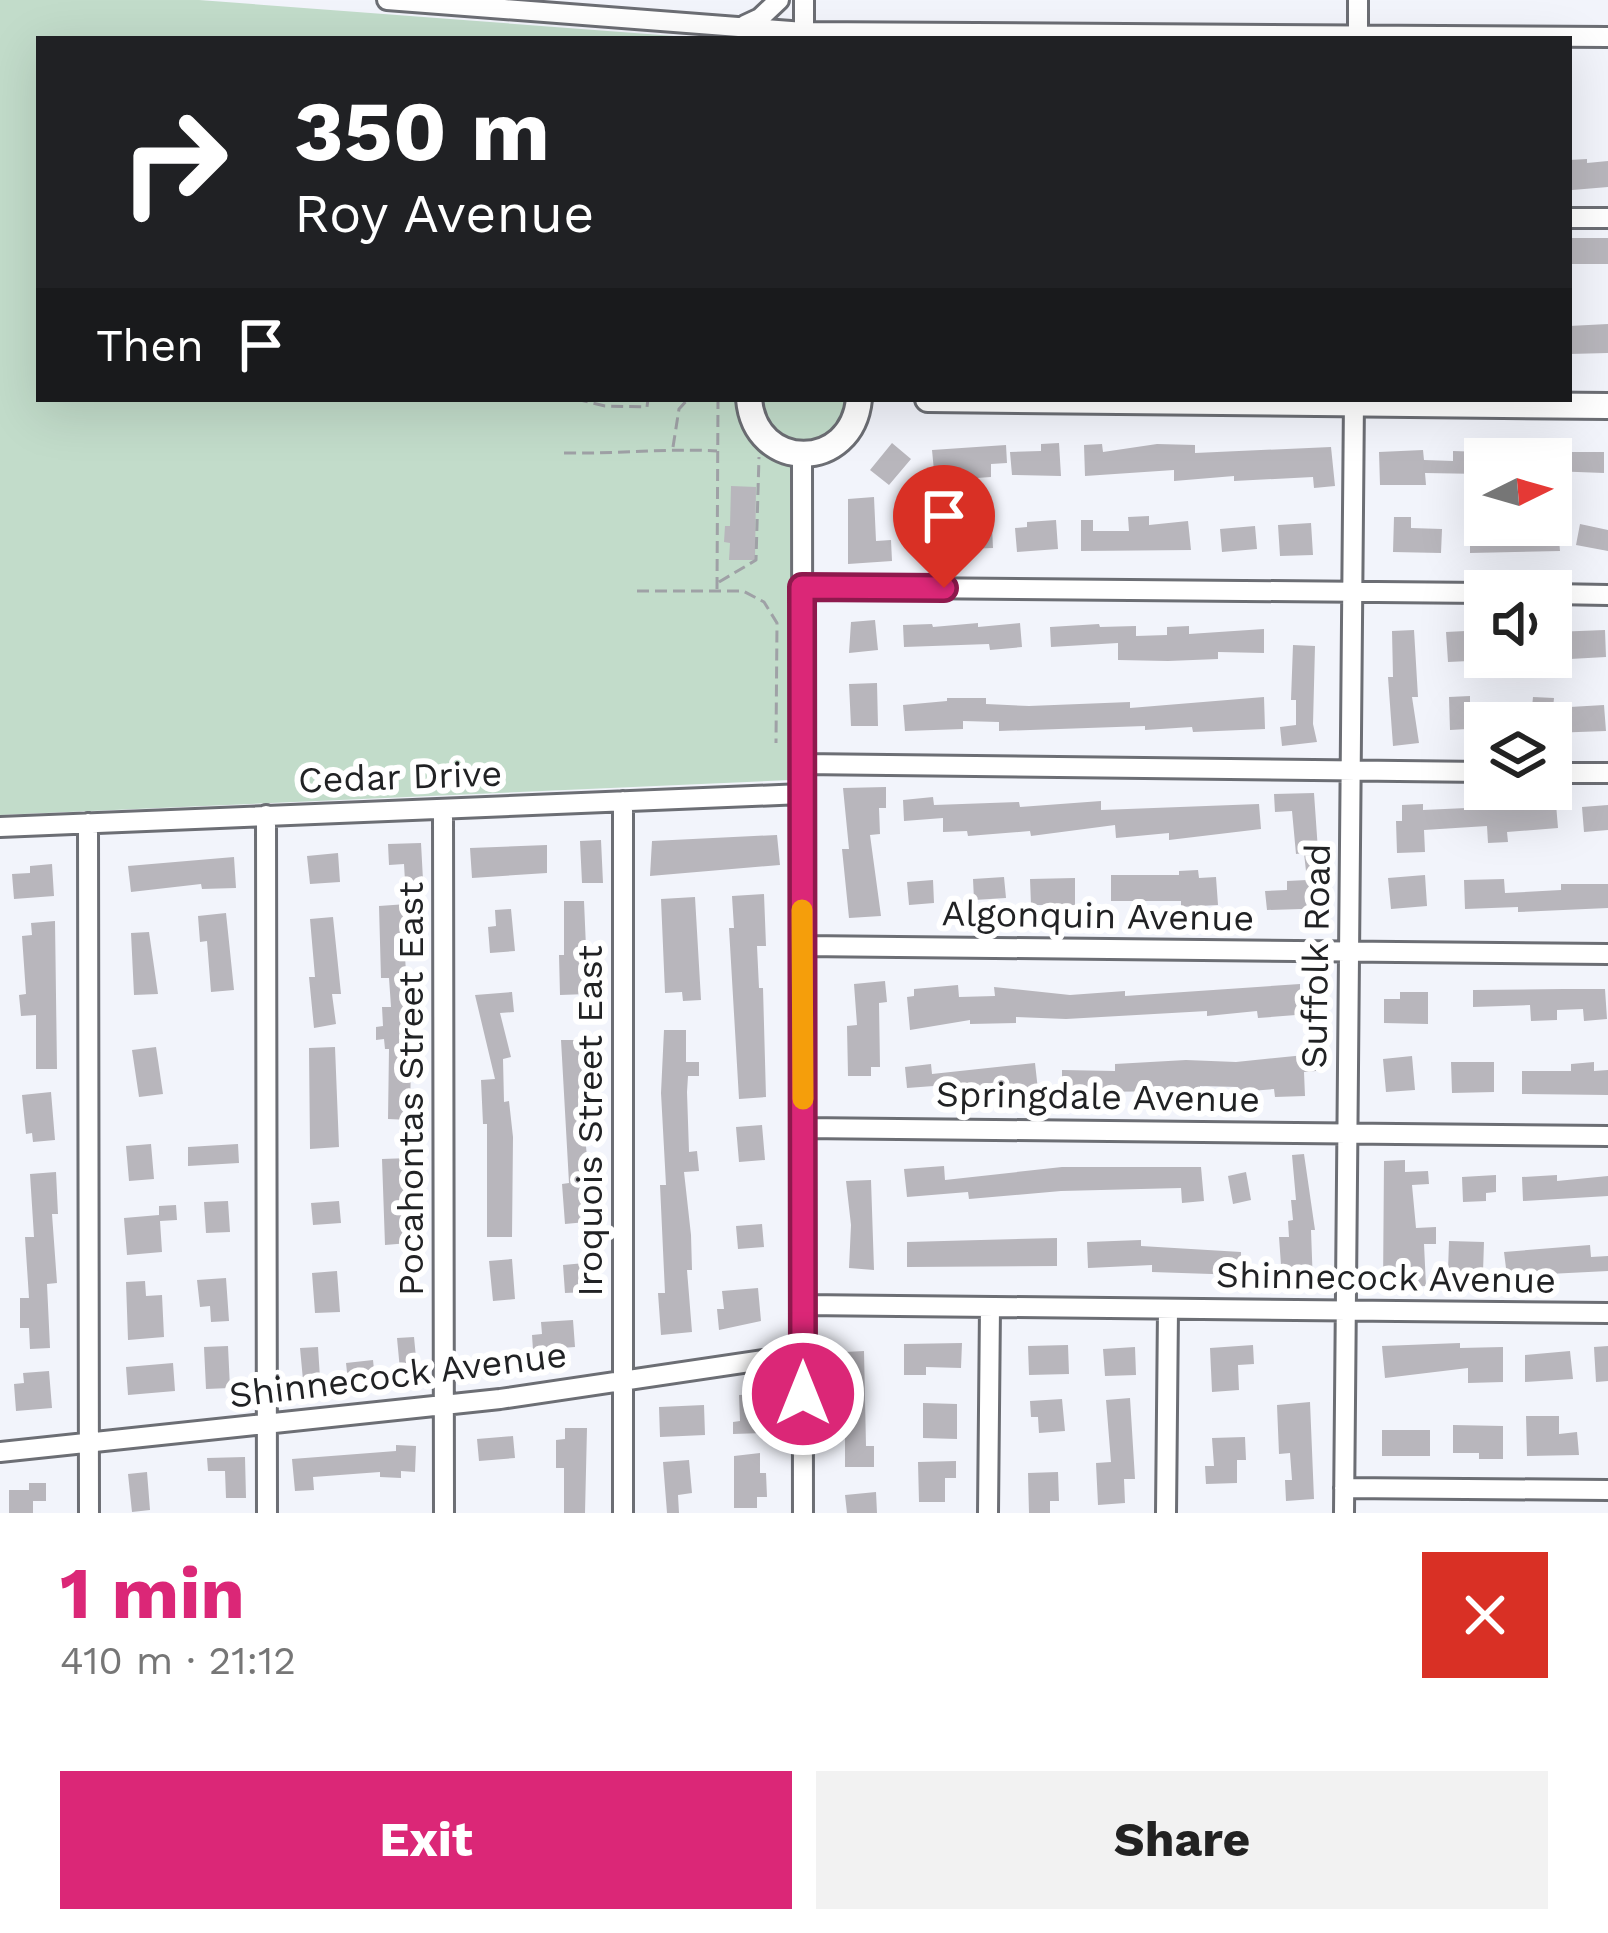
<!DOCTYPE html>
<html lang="en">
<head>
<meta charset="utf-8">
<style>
	:root { --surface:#fff; --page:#f2f2f2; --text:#222; --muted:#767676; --accent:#db2777 }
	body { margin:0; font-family:"Work Sans",sans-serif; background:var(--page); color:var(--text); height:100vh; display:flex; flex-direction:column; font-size:45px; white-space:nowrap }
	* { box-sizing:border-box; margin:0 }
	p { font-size:39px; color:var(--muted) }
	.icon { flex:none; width:66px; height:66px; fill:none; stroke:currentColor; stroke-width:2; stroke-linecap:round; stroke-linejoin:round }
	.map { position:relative; height:1513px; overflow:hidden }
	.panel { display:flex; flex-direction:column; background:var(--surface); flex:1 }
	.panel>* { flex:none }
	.guide { position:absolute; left:36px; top:36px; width:1536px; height:366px; border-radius:0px; box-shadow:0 12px 48px #0002; background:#202124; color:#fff; overflow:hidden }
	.needle { width:78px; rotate:85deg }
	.fabs { position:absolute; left:1464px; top:438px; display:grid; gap:24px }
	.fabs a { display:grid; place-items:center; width:108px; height:108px; border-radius:0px; background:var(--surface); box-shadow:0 12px 48px #0002; font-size:60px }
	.pin { position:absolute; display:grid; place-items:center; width:102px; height:102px; color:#fff; margin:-123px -51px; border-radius:50% 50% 50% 0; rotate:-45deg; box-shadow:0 0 12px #0007 }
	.pin .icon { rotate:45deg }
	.me { position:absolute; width:132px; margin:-66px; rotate:0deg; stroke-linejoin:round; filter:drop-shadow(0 0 9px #0008) }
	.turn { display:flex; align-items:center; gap:42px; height:252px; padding:0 60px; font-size:54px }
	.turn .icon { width:156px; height:156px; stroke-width:2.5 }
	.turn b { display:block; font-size:84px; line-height:102px }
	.then { display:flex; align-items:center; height:114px; padding:0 60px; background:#0003; gap:24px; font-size:45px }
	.round { display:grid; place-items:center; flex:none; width:126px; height:126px; border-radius:0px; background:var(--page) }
	.overview { display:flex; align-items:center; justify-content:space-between; height:204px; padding:0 60px }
	h1 { font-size:72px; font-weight:700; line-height:90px; color:var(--accent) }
	.primary-button { display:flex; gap:24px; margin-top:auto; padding:24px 60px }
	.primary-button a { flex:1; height:138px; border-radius:0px; background:var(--accent); color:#fff; font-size:48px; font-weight:700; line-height:138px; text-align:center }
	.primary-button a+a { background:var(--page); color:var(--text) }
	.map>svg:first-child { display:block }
	.green { fill:#c2dcca }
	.building { fill:#b8b6bc }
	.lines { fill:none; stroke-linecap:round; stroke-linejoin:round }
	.street-casing { stroke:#6c6e74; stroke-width:24 }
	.secondary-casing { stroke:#6c6e74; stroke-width:30 }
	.path { stroke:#9fa1a6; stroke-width:3; stroke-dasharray:12 6; stroke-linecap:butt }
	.street { stroke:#fff; stroke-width:18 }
	.secondary { stroke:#fff; stroke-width:24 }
	.route-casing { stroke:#8e194d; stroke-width:30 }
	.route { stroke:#db2777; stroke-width:21 }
	.slow { stroke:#f59e0b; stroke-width:21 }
	.labels { text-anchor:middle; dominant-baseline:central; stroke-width:12; stroke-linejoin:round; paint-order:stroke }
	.street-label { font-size:36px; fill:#212224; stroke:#fff }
</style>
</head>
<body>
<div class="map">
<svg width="1608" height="1513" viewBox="0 0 1608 1513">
	<rect width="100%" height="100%" fill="#f2f4fb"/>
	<path class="green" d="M0,0h199l515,39h-675v360h818l-9,29 -58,23 1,329 -791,35z"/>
	<path class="building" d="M1587,159v4l21,-2v26l-36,3 -3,-30z
		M1569,238h39v26h-39z
		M1608,324v29l-39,1v-28z
		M892,443l19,16 -22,26 -19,-15z
		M1059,443l2,33 -49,-1 -2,-23 31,-1v-7z
		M1102,444l1,8 54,-8 38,1v8l136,-6 4,39 -21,2 -1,-11 -79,4v-5l-60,5v-11l-89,6 -1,-31z
		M1006,445l1,18 -16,1v13l-56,4 -3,-31z
		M1423,450l1,10 29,1v-10l30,1 -1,22 -57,-1 1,12h-46l-1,-33z
		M1551,452h53v21l-53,-2z
		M731,486l25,1 -1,73h-26l1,-17 -6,-1 1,-16h5z
		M874,497l2,44 15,-1 1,21 -44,3v-65z
		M1149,516v9l39,-4 3,29 -110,1v-31h12v11h36l-1,-14z
		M1394,517h17v11l31,1 -1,24 -48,-1z
		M1056,520l2,29 -41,3 -2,-24 12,-1v-5z
		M944,522v6l48,-1 1,21 -29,1v-8l-52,5 -1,-21z
		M1311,523l2,32 -33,1 -2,-31z
		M1580,524l28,6v21l-32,-6z
		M1255,526l2,23 -35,3 -2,-23z
		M1511,527v4l47,-4 2,24 -90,2v-25z
		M875,620l3,30 -29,3 2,-31z
		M978,623v4l42,-4 2,24 -32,3 -1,-6 -85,3 -1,-22 29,-1 1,3z
		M1099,624l1,3 36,-1v10l31,-1v-8l22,-1v8l75,-5v24l-46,-1v7l-50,2 -50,-1v-17l-67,4 -1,-20z
		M1414,630l4,67h-6l7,46 -26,3 -5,-69h5l-1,-46z
		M1485,630v21h-16v10l-21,1 -2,-30z
		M1605,630l1,27 -36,2v-11l-15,1 -1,-17z
		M1293,645l22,1 -2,78 4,18 -35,4 -2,-19 16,-2v-25h-5z
		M877,683l1,43h-27l-2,-42z
		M1470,696v8l62,3 1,-10 21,1 -1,10 51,-3 2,26 -55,2v-10h-66v5l-35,2 -1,-33z
		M1264,697l1,32 -72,3 -1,-5 -47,3v-4l-146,5v-9l-36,-1v8l-58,2 -2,-26 44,-4v-3h39v6l43,2 101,-4v6z
		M886,787v21h-7l1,26 -10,1 11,81 -32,2 -7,-69h7l-6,-61z
		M1314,793l5,72 9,-1 3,44 -64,2 -2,-19 22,-1v-9l20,-1 -3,-27 -8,1 -4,-43 -17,1 -1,-18z
		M933,797l1,8 85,-3 1,5 81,-6v9l158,-6 2,25 -92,11v-7l-53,5 -1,-13 -84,11 -1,-5 -62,5 -1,-5 -24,1v-14l-39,3 -1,-21z
		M1423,804v6l133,-6 2,24 -51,4 1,10 -20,1 -1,-17 -63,4 1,22 -28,1 -1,-32h6v-16z
		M1608,805v25l-24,2 -2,-25z
		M777,835l3,30 -130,11 2,-35z
		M601,840l2,43h-21l-2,-42z
		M421,843l2,37 -18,1 -1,-17 -15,1 -1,-21z
		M547,845v28l-75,5 -2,-30z
		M338,853l2,29 -30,2 -3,-28z
		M234,857l2,31 -34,1 -1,-5 -70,8 -3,-26z
		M52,864l2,32 -40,3 -2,-25 18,-1v-7z
		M1198,870l1,8 17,-1 2,28 -37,2v-6h-70v-26h68v-4z
		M1425,875l2,31 -36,3 -3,-31z
		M1004,877l2,21 -32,2 -1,-21z
		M1075,878v27h-44l-1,-26z
		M1504,879l1,14 56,-3v-6h47v24l-90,4v-5l-53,2 -1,-29z
		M933,880l1,23 -25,2 -2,-23z
		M764,894l2,52h-9l2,42h4l3,109 -27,2 -10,-171h5l-2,-32z
		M695,897l6,103 -18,1 -1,-9 -17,1 -4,-94z
		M564,901h20l4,93 -28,1 -1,-40h5z
		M407,904l1,19h-5l8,132 -1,65 -22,-1 1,-70h-4l-1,-10 -8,1v-13l7,-1 -1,-19h9l-2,-29h-8l-2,-72z
		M511,909l4,42 -25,2 -2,-26 8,-1 -1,-16z
		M226,913l8,77 -23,2 -4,-51 -7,1 -2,-26z
		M333,917l8,77h-9l4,30 -22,4 -5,-51h6l-5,-58z
		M55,921l2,148h-21v-54l-15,1 -2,-21 7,-1 -4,-58 10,-1 -1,-12z
		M149,932l9,62 -24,1 -3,-62z
		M885,981l2,21 -8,1 1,64h-9v9h-23l-1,-50 10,-1 -3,-41z
		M1300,984v8l26,-2 3,35 -19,2 -1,-13 -51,4 -1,-7 -50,5v-5l-141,8 -50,-2v6l-46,1v-4l-60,10 -3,-33 7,-1v-7l44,-4 1,12 36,-1 -1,-9 76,8 55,-4v5z
		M1564,989h41l2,30 -23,2 -1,-12 -26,1v10l-26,1 -1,-16 -57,2v-17z
		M512,992l2,20 -14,1 11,44 -8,2 1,43 5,-1 4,36 -1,100h-25v-113h-4l-2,-44 14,-1 -20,-84z
		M1400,992h28v32l-44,-1v-24h16z
		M664,1030h22v32h13v14h-11l-1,16 2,60 8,-1 2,20 -15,1 7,63 1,35h-5l5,62 -31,3 -3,-42h7l-5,-108h6l-5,-92z
		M561,1040h25l-2,83 4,46 -6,1 4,52 -21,2 -3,-40 7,-1z
		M156,1047l7,47 -24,3 -7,-47z
		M335,1047l4,100 -29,2 -1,-101z
		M1315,1054l1,17 -12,1 1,24 -30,1 -1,-8 -35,3 -1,-5 -38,-1v5l-128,1v-8h-10v-14l53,1v-7l71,-4 50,2z
		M1412,1056l3,34 -29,2 -3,-33z
		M1451,1062h43v30l-42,1z
		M1594,1062v9l14,-1v25l-86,-1v-23h49v-7z
		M1035,1063l3,27 -39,3v-6l-52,4v-6l-40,3 -2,-21 26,-3 1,10z
		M51,1092l4,48 -22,2 -1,-9 -6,1 -4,-39z
		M762,1125l3,35 -26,2 -3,-35z
		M151,1144l3,35 -25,2 -3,-35z
		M238,1144l1,19 -51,3v-19z
		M1304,1154l11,76h-4l2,55h-45v-20h13l-2,-28h10l-1,-16 5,-1 -2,-20h5l-4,-45z
		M410,1158l2,32h-8l5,53 -24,2 -3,-86z
		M1405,1160v12l23,-1 1,13 -17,1 4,43 20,-1v17h-12l2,42 -43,2 1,-127z
		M944,1166l1,14 117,-13h139l3,34 -22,2 -1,-15 -120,3 -92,8 -1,-7 -61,5 -3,-28z
		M56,1172l2,42h-6l5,69 -10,1 3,64 -20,1 -1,-21h-9v-30h9l-4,-61h9l-4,-63z
		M1246,1172l5,28 -18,4 -5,-28z
		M1496,1175v17l-10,1v8l-23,1 -1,-25z
		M1557,1175v6l51,-5v20l-85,5 -1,-24z
		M871,1180l3,90 -25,-2 2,-43 -5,-44z
		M228,1201l2,31 -24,1 -2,-31z
		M339,1201l2,22 -28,2 -2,-22z
		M176,1205l1,15 -17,1 2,31 -35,3 -3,-37 35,-3v-9z
		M762,1224l2,23 -26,2 -2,-23z
		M1057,1238v28l-150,1v-25z
		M1141,1240v6l100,6v23l-89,-3v-7l-64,3 -1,-26z
		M1449,1241l35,1 -1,30 -35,-1z
		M1590,1245l1,12 17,-1v15l-101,5 -3,-24z
		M512,1259l3,40 -22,2 -4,-40z
		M585,1263l2,29 -22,1 -2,-28z
		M337,1271l3,41 -25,1 -3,-40z
		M226,1278l3,43 -18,1 -1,-16 -10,1 -3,-27z
		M145,1281l1,15 16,-1 2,42 -36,3 -2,-58z
		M758,1288l3,33 -42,9 -2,-21h7l-2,-18z
		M573,1320l2,27 -42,3 -1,-15 10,-1 -1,-12z
		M414,1337l3,31 -17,2 -3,-32z
		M962,1343l-1,25 -35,-1v8h-22v-31z
		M1460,1343v5l43,-1v35l-35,1v-15l-83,10 -3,-32z
		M1068,1345l1,29 -40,1 -1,-29z
		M1253,1345l1,19 -16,1 1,25 -27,2 -2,-44z
		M228,1346l2,42 -24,1 -2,-42z
		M1608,1346v35l-12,1 -2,-35z
		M318,1347l2,31 -17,2 -3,-32z
		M1135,1347l1,28 -31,1 -2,-27z
		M864,1351l2,95h8v21h-29v-115z
		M1570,1351l3,28 -48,3v-27z
		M373,1360l2,19 -27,2 -2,-18z
		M173,1363l2,28 -47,4 -2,-28z
		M49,1371l3,37 -36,3 -2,-27 10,-1 -1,-10z
		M762,1394l2,39 -31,1v-12l7,-1 -1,-26z
		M1130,1398l5,81h-11l1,24 -27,2 -2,-42 15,-1 -5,-62z
		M1062,1399l3,32 -26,2 -1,-16h-7l-1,-16z
		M1310,1402l4,97 -28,2 -1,-21h7l-2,-27 -11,1 -2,-49z
		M923,1403l34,1v35l-34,-1z
		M704,1405l1,30 -45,2 -1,-30z
		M1526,1416h33v18l18,-2 2,23 -52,1z
		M1453,1425l50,1v33h-24v-6h-26z
		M565,1428h22l-2,85h-21v-45h-8v-28l9,-1z
		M1382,1430h48v26h-48z
		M513,1436l2,22 -36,3 -2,-22z
		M1245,1437l1,23h-9v23l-31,1 -1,-18h9l-2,-28z
		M396,1445l20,1 -1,26 -14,-1v7l-21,-1v-5l-67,5 1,13 -19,1 -3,-32 104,-8z
		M760,1453v20h6l1,24h-10v11h-23v-52z
		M245,1457l1,41h-20l-1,-27h-17l-1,-13z
		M689,1460l3,33 -14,2 1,18h-12l-4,-51z
		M956,1461v17h-11v24h-26l-1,-40z
		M147,1472l3,38 -18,2 -4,-38z
		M1058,1472l1,29h-9v12h-21l-1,-40z
		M29,1483h17v18h-13v12h-24v-23h20z
		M876,1492l1,21h-30l-2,-18z"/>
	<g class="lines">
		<defs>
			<path id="street" d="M387,0l417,32 804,5
				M804,0v39
				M745,25l15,-7 19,-18
				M1358,39v-39
				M1569,218h39
				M802,454l1,1059
				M802,587l683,6
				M1551,594l57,1
				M802,764l683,8
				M1551,773h57
				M443,809l1,704
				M266,815l1,698
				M88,823l1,690
				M0,827l802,-33
				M803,946l805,8
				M803,1128l805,8
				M803,1305l805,8
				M0,1452l500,-53 303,-45
				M1344,1488l264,2
				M623,1513v-712
				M988,1513l2,-206
				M1166,1513l2,-204
				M1344,1513l10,-1114"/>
			<path id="secondary" d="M749,399c6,73 103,73 110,0
				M928,399l680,7"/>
		</defs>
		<use href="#street" class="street-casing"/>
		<use href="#secondary" class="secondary-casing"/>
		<path class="path" d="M576,399l29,7 42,1 1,-8
			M673,447l6,-38 9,-10
			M564,453c52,1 101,-5 153,-2
			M719,582l37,-22 3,-103
			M717,589l1,-190
			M637,591h106l21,11 13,21 -1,120"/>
		<use href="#street" class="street"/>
		<use href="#secondary" class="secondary"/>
	</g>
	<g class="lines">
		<defs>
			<path id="route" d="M803,1394l-1,-807 142,1"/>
		</defs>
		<use href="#route" class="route-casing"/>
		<use href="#route" class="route"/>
		<path class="slow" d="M802,910l1,189"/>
	</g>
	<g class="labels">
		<g class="street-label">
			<text transform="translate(400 777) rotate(-2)">Cedar Drive</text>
			<text transform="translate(1098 916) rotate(1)">Algonquin Avenue</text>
			<text transform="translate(1316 956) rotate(-89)">Suffolk Road</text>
			<text transform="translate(411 1089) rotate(-90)">Pocahontas Street East</text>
			<text transform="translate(1098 1097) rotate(1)">Springdale Avenue</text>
			<text transform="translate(590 1121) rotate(-90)">Iroquois Street East</text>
			<text transform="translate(1386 1278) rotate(1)">Shinnecock Avenue</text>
			<text transform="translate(398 1375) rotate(-7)">Shinnecock Avenue</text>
		</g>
	</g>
</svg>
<div class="fabs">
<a><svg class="needle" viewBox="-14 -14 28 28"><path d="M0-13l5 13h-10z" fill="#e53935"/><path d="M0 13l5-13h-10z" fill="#767676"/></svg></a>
<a><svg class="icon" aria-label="sound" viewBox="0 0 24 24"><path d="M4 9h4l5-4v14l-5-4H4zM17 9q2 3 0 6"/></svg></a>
<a><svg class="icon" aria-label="layers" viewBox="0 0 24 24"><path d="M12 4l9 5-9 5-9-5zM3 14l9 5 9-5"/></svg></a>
</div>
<div class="pin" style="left:944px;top:588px;background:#d93025"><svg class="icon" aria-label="arrive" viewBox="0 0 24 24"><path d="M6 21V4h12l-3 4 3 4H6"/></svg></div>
<svg class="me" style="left:803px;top:1394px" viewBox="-20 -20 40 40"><circle r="17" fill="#db2777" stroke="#fff" stroke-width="3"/><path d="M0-11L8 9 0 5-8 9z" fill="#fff"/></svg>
<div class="guide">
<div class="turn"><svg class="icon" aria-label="right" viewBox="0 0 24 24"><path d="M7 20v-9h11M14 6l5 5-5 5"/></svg><div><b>350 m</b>Roy Avenue</div></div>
<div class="then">Then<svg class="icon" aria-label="arrive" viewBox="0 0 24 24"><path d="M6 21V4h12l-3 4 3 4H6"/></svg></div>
</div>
</div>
<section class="panel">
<div class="overview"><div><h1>1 min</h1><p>410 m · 21:12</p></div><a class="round" style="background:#d93025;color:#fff"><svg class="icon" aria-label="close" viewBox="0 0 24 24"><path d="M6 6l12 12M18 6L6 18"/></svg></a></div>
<div class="primary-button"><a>Exit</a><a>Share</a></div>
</section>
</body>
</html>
